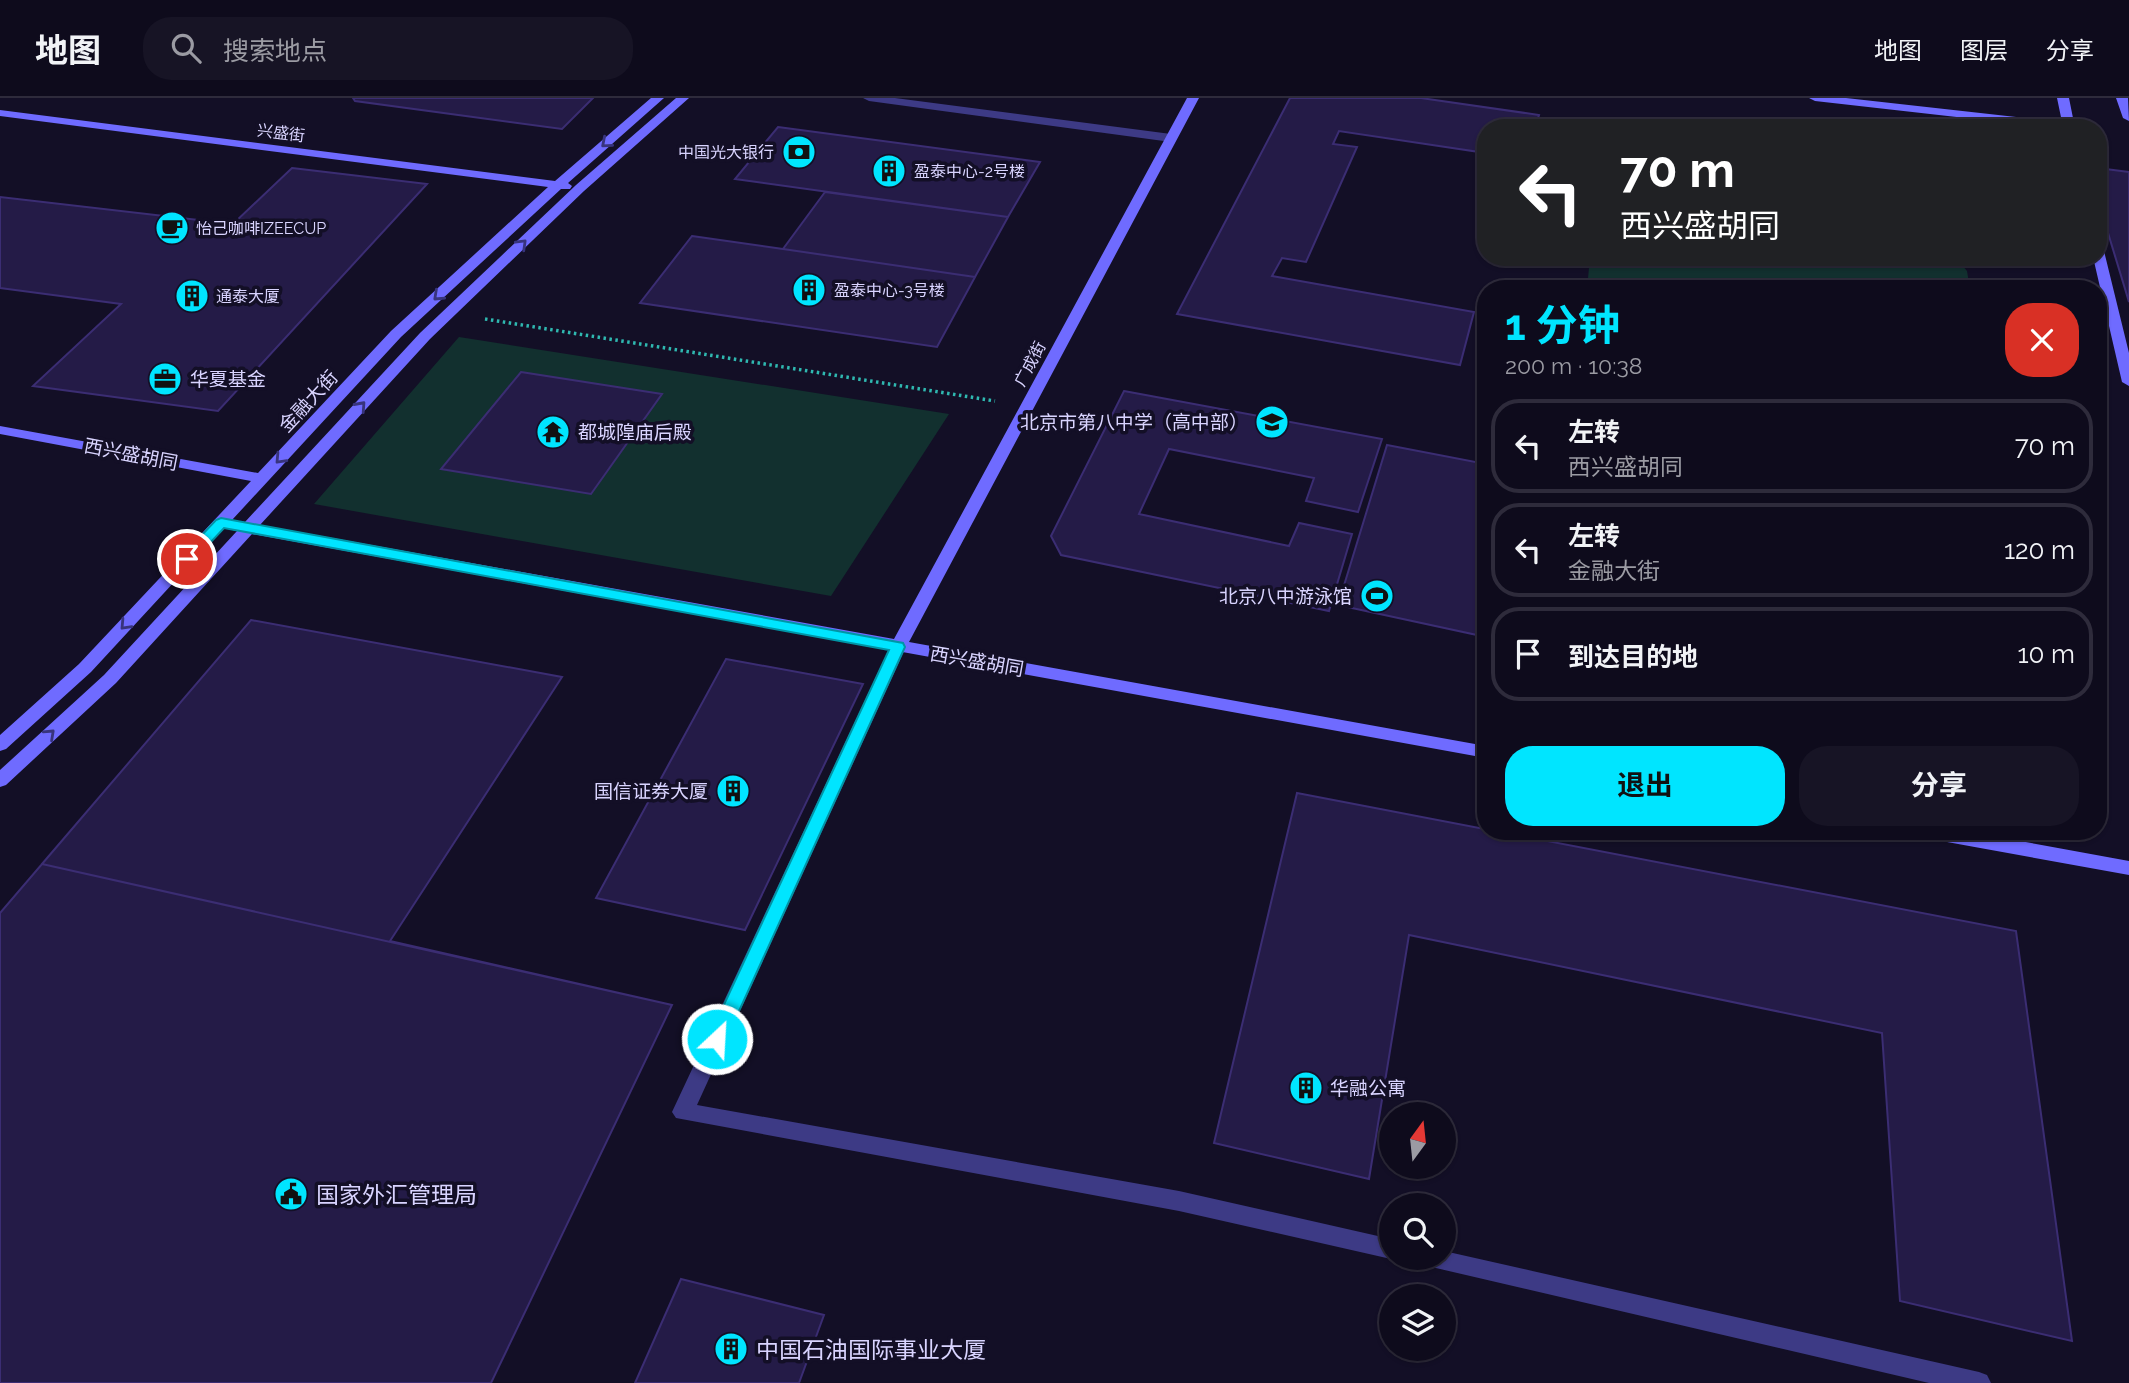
<!DOCTYPE html>
<html lang="zh">
<head>
<meta charset="utf-8">
<style>
	:root { --surface:#0e0b1c; --page:#171425; --text:#f1f3f6; --muted:#9b9ba3; --line:#2e2b3b; --accent:#00e5ff }
	body { margin:0; font-family:Raleway,"Noto Sans SC",sans-serif; background:var(--page); color:var(--text); height:100vh; display:flex; flex-direction:column; font-size:26px; white-space:nowrap }
	* { box-sizing:border-box; margin:0 }
	p { font-size:23px; color:var(--muted) }
	.icon { flex:none; width:38px; height:38px; fill:none; stroke:currentColor; stroke-width:2; stroke-linecap:round; stroke-linejoin:round }
	.map { position:relative; flex:1; overflow:hidden }
	.panel { position:absolute; left:1477px; top:182px; width:630px; height:560px; display:flex; flex-direction:column; background:var(--surface); border-radius:28px; box-shadow:0 2px 5px #0004,0 0 0 2px var(--line) }
	.panel>* { flex:none }
	.top-card { position:absolute; left:1477px; top:21px; width:630px; height:147px; border-radius:28px; box-shadow:0 2px 5px #0004,0 0 0 2px var(--line); background:#202124; color:#fff; overflow:hidden }
	.needle { width:46px; rotate:15deg }
	.controls { position:absolute; left:1379px; top:1004px; display:grid; gap:14px }
	.controls a { display:grid; place-items:center; width:77px; height:77px; border-radius:50%; background:var(--surface); box-shadow:0 2px 5px #0004,0 0 0 2px var(--line); font-size:35px }
	.pin { position:absolute; display:grid; place-items:center; width:60px; height:60px; color:#fff; margin:-30px; border:4px solid #fff; border-radius:50%; box-shadow:0 2px 7px #0007 }
	.me { position:absolute; width:77px; margin:-38px; rotate:25deg; stroke-linejoin:round; filter:drop-shadow(0 0 5px #0008) }
	.turn { display:flex; align-items:center; gap:24px; height:147px; padding:0 28px; font-size:32px }
	.turn .icon { width:91px; height:91px; stroke-width:2.5 }
	.turn b { display:block; font-size:49px; line-height:60px }
	.round { display:grid; place-items:center; flex:none; width:74px; height:74px; border-radius:28px; background:var(--page) }
	.headline { display:flex; align-items:center; justify-content:space-between; height:119px; padding:0 28px }
	h1 { font-size:42px; font-weight:700; line-height:52px; color:var(--accent) }
	.cta { display:flex; gap:14px; margin-top:auto; padding:14px 28px }
	.cta a { flex:1; height:80px; border-radius:28px; background:var(--accent); color:#111; font-size:28px; font-weight:700; line-height:80px; text-align:center }
	.cta a+a { background:var(--page); color:var(--text) }
	ul { padding:0; list-style:none }
	li { display:flex; align-items:center; gap:21px; height:94px; margin:0 14px 10px; padding:0 14px; border:4px solid var(--line); border-radius:28px }
	li div { flex:1 }
	li b { display:block; font-size:26px }
	li em { font-style:normal }
	header { display:flex; align-items:center; gap:42px; box-sizing:border-box; height:98px; padding:0 35px; background:var(--surface); border-bottom:2px solid var(--line) }
	header strong { font-size:33px }
	nav { display:flex; gap:38px; margin-inline-start:auto; font-size:24px }
	.search { width:490px; height:63px; background:var(--page); display:flex; align-items:center; gap:18px; box-sizing:border-box; padding:0 24px; border-radius:28px; color:var(--muted); font-size:26px }
	.map>svg:first-child { display:block }
	.green { fill:#12302f }
	.building { fill:#241b47; stroke:#3b2d73; stroke-width:2 }
	.lines { fill:none; stroke-linecap:round; stroke-linejoin:round }
	.path { stroke:#2fb8b0; stroke-width:3.5; stroke-dasharray:2.5 3.5; stroke-linecap:butt }
	.lane { fill:#3d3a85; fill-rule:evenodd }
	.street { fill:#3d3a85; fill-rule:evenodd }
	.secondary { fill:#6f6bff; fill-rule:evenodd }
	.oneway { stroke:#38347d }
	.route { fill:#00e5ff; stroke:#0095a6; stroke-width:2 }
	.labels { text-anchor:middle; dominant-baseline:central; stroke-width:7; stroke-linejoin:round; paint-order:stroke }
	.far-street-label { font-size:16px; fill:#d9d4ff; stroke:#130f26 }
	.far-poi-label { font-size:16px; fill:#d9d4ff; stroke:#130f26; text-anchor:start }
	.poi-label { font-size:19px; fill:#d9d4ff; stroke:#130f26; text-anchor:start }
	.street-label { font-size:19px; fill:#d9d4ff; stroke:#130f26 }
	.near-poi-label { font-size:23px; fill:#d9d4ff; stroke:#130f26; text-anchor:start }
</style>
</head>
<body>
<header>
<strong>地图</strong>
<div class="search"><svg class="icon" aria-label="search" viewBox="0 0 24 24"><circle cx="10" cy="10" r="6"/><path d="M15 15l6 6"/></svg>搜索地点</div>
<nav><a>地图</a><a>图层</a><a>分享</a></nav>
</header>
<div class="map">
<svg width="2129" height="1285" viewBox="0 0 2129 1285">
	<rect width="100%" height="100%" fill="#130f26"/>
	<path class="green" d="M1590,159h365l12,14 3,18h-383z
		M459,239l490,77 -118,182 -517,-92z"/>
	<path class="building" d="M353,0h240l-31,31 -207,-28z
		M1290,0h131l118,17 -4,13h-49v25l-147,-22 -6,13 24,3 -51,115 -24,-4 -10,18 202,36 -14,53 -283,-51z
		M778,29l262,35 -32,55 -273,-38z
		M292,70l135,16 -209,227 -185,-25 88,-82 -121,-16v-91l233,27z
		M2098,70l31,4v130l-31,-102z
		M825,94l183,25 -33,60 -192,-28z
		M692,138l91,13 192,28 -38,70 -297,-44z
		M521,274l141,22 -71,100 -150,-25z
		M1124,293l258,48 -24,73 -52,-11 8,-23 -145,-29 -30,65 150,32 10,-23 53,11 -23,77 -268,-56 -10,-19z
		M1387,347l99,19v134l-9,37 -139,-30z
		M251,522l311,57 -172,264 282,64 -630,-141z
		M251,522l311,57 -172,264 282,64 -181,378h-491v-470z
		M726,561l137,25 -118,246 -149,-32z
		M1297,695l719,138 56,410 -172,-40 -18,-268 -473,-98 -40,244 -155,-36z
		M42,766l630,141 -181,378h-491v-470z
		M681,1181l143,36 -25,68h-164z"/>
	<g class="lines">
		<path class="path" d="M485,221l510,82"/>
		<path class="lane" d="M863,0h32l276,36 6,4 -6,4 -302,-41z"/>
		<path class="street" d="M898,543l8,6 -209,458 482,86 212,48v19h3l-3,1 -212,-48 -503,-93 -4,-6 218,-465z
			M1444,1153l535,121 8,3 4,8h-62l-506,-118 -3,-7h24z"/>
		<path class="secondary" d="M651,0h13l-96,85 4,3 -2,3h-9l-160,148 -169,183 13,2 175,-189 156,-148 100,-87h13l-105,93 -154,148 -170,186 634,114 293,-541h12l-290,544 577,104v12l-1234,-224 -136,149 -110,102 -6,2v-17l104,-95 133,-144 -13,-3 -133,144 -85,77 -6,2v-16l79,-71 172,-183 -251,-47v-8l258,47 133,-142 157,-144 -548,-71v-6l555,71z
			M1809,0h37l216,24 -5,-24h12l6,30h-22l-238,-27z
			M2116,0h12l1,23 -6,-3z
			M2098,149l6,4 25,102v33l-7,-4 -29,-125h5z
			M1916,733h49l164,30v14l-204,-37 -6,-2z"/>
	</g>
	<defs><path id="oneway-chevron" d="M-2-3.5L2.5 0L-2 3.5" fill="none" stroke-width="1.6" stroke-linecap="round" stroke-linejoin="round" transform="scale(1.75)"/></defs>
	<g class="oneway">
		<use href="#oneway-chevron" transform="translate(606 45) rotate(139)"/>
		<use href="#oneway-chevron" transform="translate(522 146) rotate(-44)"/>
		<use href="#oneway-chevron" transform="translate(438 198) rotate(137)"/>
		<use href="#oneway-chevron" transform="translate(361 308) rotate(-48)"/>
		<use href="#oneway-chevron" transform="translate(280 361) rotate(133)"/>
		<use href="#oneway-chevron" transform="translate(125 527) rotate(133)"/>
		<use href="#oneway-chevron" transform="translate(50 636) rotate(-43)"/>
	</g>
	<path class="route" d="M221,420l682,125 2,4 -181,397 -7,3 -6,-3 -3,-5 181,-389 -665,-122 -32,34h-10l-2,-3 2,-3 34,-36z"/>
	<defs>
		<symbol id="bank-disc" viewBox="-11 -11 22 22"><circle r="9.5" fill="#00e5ff" stroke="#130f26"/><path d="M-6-4H6V4H-6ZM0-2.3a2.3 2.3 0 1 0 0 4.6a2.3 2.3 0 1 0 0-4.6Z" fill="#111"/></symbol>
		<symbol id="building-disc" viewBox="-11 -11 22 22"><circle r="9.5" fill="#00e5ff" stroke="#130f26"/><path d="M-4-6H4V6H1V3H-1V6H-4ZM-2.5-4.3h1.7v1.8h-1.7ZM.8-4.3h1.7v1.8H.8ZM-2.5-1h1.7V.8h-1.7ZM.8-1h1.7V.8H.8Z" fill="#111"/></symbol>
		<symbol id="cafe-disc" viewBox="-11 -11 22 22"><circle r="9.5" fill="#00e5ff" stroke="#130f26"/><path d="M-5.5-4.5H6V0H3Q3 3.5 0 3.5H-2.5Q-5.5 3.5-5.5 0ZM3-3.2v2h1.7v-2ZM-6 4.5H4V6H-6Z" fill="#111"/></symbol>
		<symbol id="office-disc" viewBox="-11 -11 22 22"><circle r="9.5" fill="#00e5ff" stroke="#130f26"/><path d="M-6-3h4V-5.5h4V-3h4V5H-6ZM-1-4.5V-3h2v-1.5ZM-6 0V1H6V0Z" fill="#111"/></symbol>
		<symbol id="school-disc" viewBox="-11 -11 22 22"><circle r="9.5" fill="#00e5ff" stroke="#130f26"/><path d="M0-5L7-2L0 1L-7-2ZM-4 1L0 2.5L4 1V4Q0 6-4 4Z" fill="#111"/></symbol>
		<symbol id="temple-disc" viewBox="-11 -11 22 22"><circle r="9.5" fill="#00e5ff" stroke="#130f26"/><path d="M0-6L5-2H3V0L6.5 2.5H4V6H1.5V3h-3V6H-4V2.5H-6.5L-3 0V-2H-5Z" fill="#111"/></symbol>
		<symbol id="stadium-disc" viewBox="-11 -11 22 22"><circle r="9.5" fill="#00e5ff" stroke="#130f26"/><path d="M0-5a6.5 5 0 1 0 0 10a6.5 5 0 1 0 0-10ZM-3.5-1.8h7v3.6h-7Z" fill="#111"/></symbol>
		<symbol id="civic-disc" viewBox="-11 -11 22 22"><circle r="9.5" fill="#00e5ff" stroke="#130f26"/><path d="M-.6-6.5H3V-4.5H.6V-3L4-1V1h2V6H-6V1h2V-1L-.6-3ZM-1.2 2.5V6h2.4V2.5Z" fill="#111"/></symbol>
	</defs>
	<g fill-rule="evenodd">
		<use href="#bank-disc" x="780" y="35" width="38" height="38"/>
		<use href="#building-disc" x="870" y="54" width="38" height="38"/>
		<use href="#cafe-disc" x="153" y="111" width="38" height="38"/>
		<use href="#building-disc" x="790" y="173" width="38" height="38"/>
		<use href="#building-disc" x="173" y="179" width="38" height="38"/>
		<use href="#office-disc" x="146" y="262" width="38" height="38"/>
		<use href="#school-disc" x="1253" y="305" width="38" height="38"/>
		<use href="#temple-disc" x="534" y="315" width="38" height="38"/>
		<use href="#stadium-disc" x="1358" y="479" width="38" height="38"/>
		<use href="#building-disc" x="714" y="674" width="38" height="38"/>
		<use href="#building-disc" x="1287" y="971" width="38" height="38"/>
		<use href="#civic-disc" x="272" y="1077" width="38" height="38"/>
		<use href="#building-disc" x="712" y="1232" width="38" height="38"/>
	</g>
	<g class="labels">
		<g class="far-street-label">
			<text transform="translate(281 35) rotate(7)">兴盛街</text>
			<text transform="translate(1030 266) rotate(-62)">广成街</text>
		</g>
		<g class="far-poi-label">
			<text x="774" y="54" text-anchor="end">中国光大银行</text>
			<text x="914" y="73">盈泰中心-2号楼</text>
			<text x="196" y="130">怡己咖啡IZEECUP</text>
			<text x="834" y="192">盈泰中心-3号楼</text>
			<text x="216" y="198">通泰大厦</text>
		</g>
		<g class="poi-label">
			<text x="190" y="281">华夏基金</text>
			<text x="1248" y="324" text-anchor="end">北京市第八中学（高中部）</text>
			<text x="578" y="334">都城隍庙后殿</text>
			<text x="1352" y="498" text-anchor="end">北京八中游泳馆</text>
			<text x="708" y="693" text-anchor="end">国信证券大厦</text>
			<text x="1330" y="990">华融公寓</text>
		</g>
		<g class="street-label">
			<text transform="translate(308 303) rotate(-47)">金融大街</text>
			<text transform="translate(131 356) rotate(11)">西兴盛胡同</text>
			<text transform="translate(977 563) rotate(10)">西兴盛胡同</text>
		</g>
		<g class="near-poi-label">
			<text x="316" y="1096">国家外汇管理局</text>
			<text x="756" y="1251">中国石油国际事业大厦</text>
		</g>
	</g>
</svg>
<div class="controls">
<a><svg class="needle" viewBox="-14 -14 28 28"><path d="M0-13l5 13h-10z" fill="#e53935"/><path d="M0 13l5-13h-10z" fill="#9b9ba3"/></svg></a>
<a><svg class="icon" aria-label="search" viewBox="0 0 24 24"><circle cx="10" cy="10" r="6"/><path d="M15 15l6 6"/></svg></a>
<a><svg class="icon" aria-label="layers" viewBox="0 0 24 24"><path d="M12 4l9 5-9 5-9-5zM3 14l9 5 9-5"/></svg></a>
</div>
<div class="pin" style="left:187px;top:461px;background:#d93025"><svg class="icon" aria-label="arrive" viewBox="0 0 24 24"><path d="M6 21V4h12l-3 4 3 4H6"/></svg></div>
<svg class="me" style="left:717px;top:941px" viewBox="-20 -20 40 40"><circle r="17" fill="#00e5ff" stroke="#fff" stroke-width="3"/><path d="M0-11L8 9 0 5-8 9z" fill="#fff"/></svg>
<div class="top-card">
<div class="turn"><svg class="icon" aria-label="left" viewBox="0 0 24 24"><path d="M17 20v-9H6M10 6l-5 5 5 5"/></svg><div><b>70 m</b>西兴盛胡同</div></div>
</div>
<section class="panel">
<div class="headline"><div><h1>1 分钟</h1><p>200 m · 10:38</p></div><a class="round" style="background:#d93025;color:#fff"><svg class="icon" aria-label="close" viewBox="0 0 24 24"><path d="M6 6l12 12M18 6L6 18"/></svg></a></div>
<ul>
<li><svg class="icon" aria-label="left" viewBox="0 0 24 24"><path d="M17 20v-9H6M10 6l-5 5 5 5"/></svg><div><b>左转</b><p>西兴盛胡同</p></div><em>70 m</em></li>
<li><svg class="icon" aria-label="left" viewBox="0 0 24 24"><path d="M17 20v-9H6M10 6l-5 5 5 5"/></svg><div><b>左转</b><p>金融大街</p></div><em>120 m</em></li>
<li><svg class="icon" aria-label="arrive" viewBox="0 0 24 24"><path d="M6 21V4h12l-3 4 3 4H6"/></svg><div><b>到达目的地</b></div><em>10 m</em></li>
</ul>
<div class="cta"><a>退出</a><a>分享</a></div>
</section>
</div>
</body>
</html>
